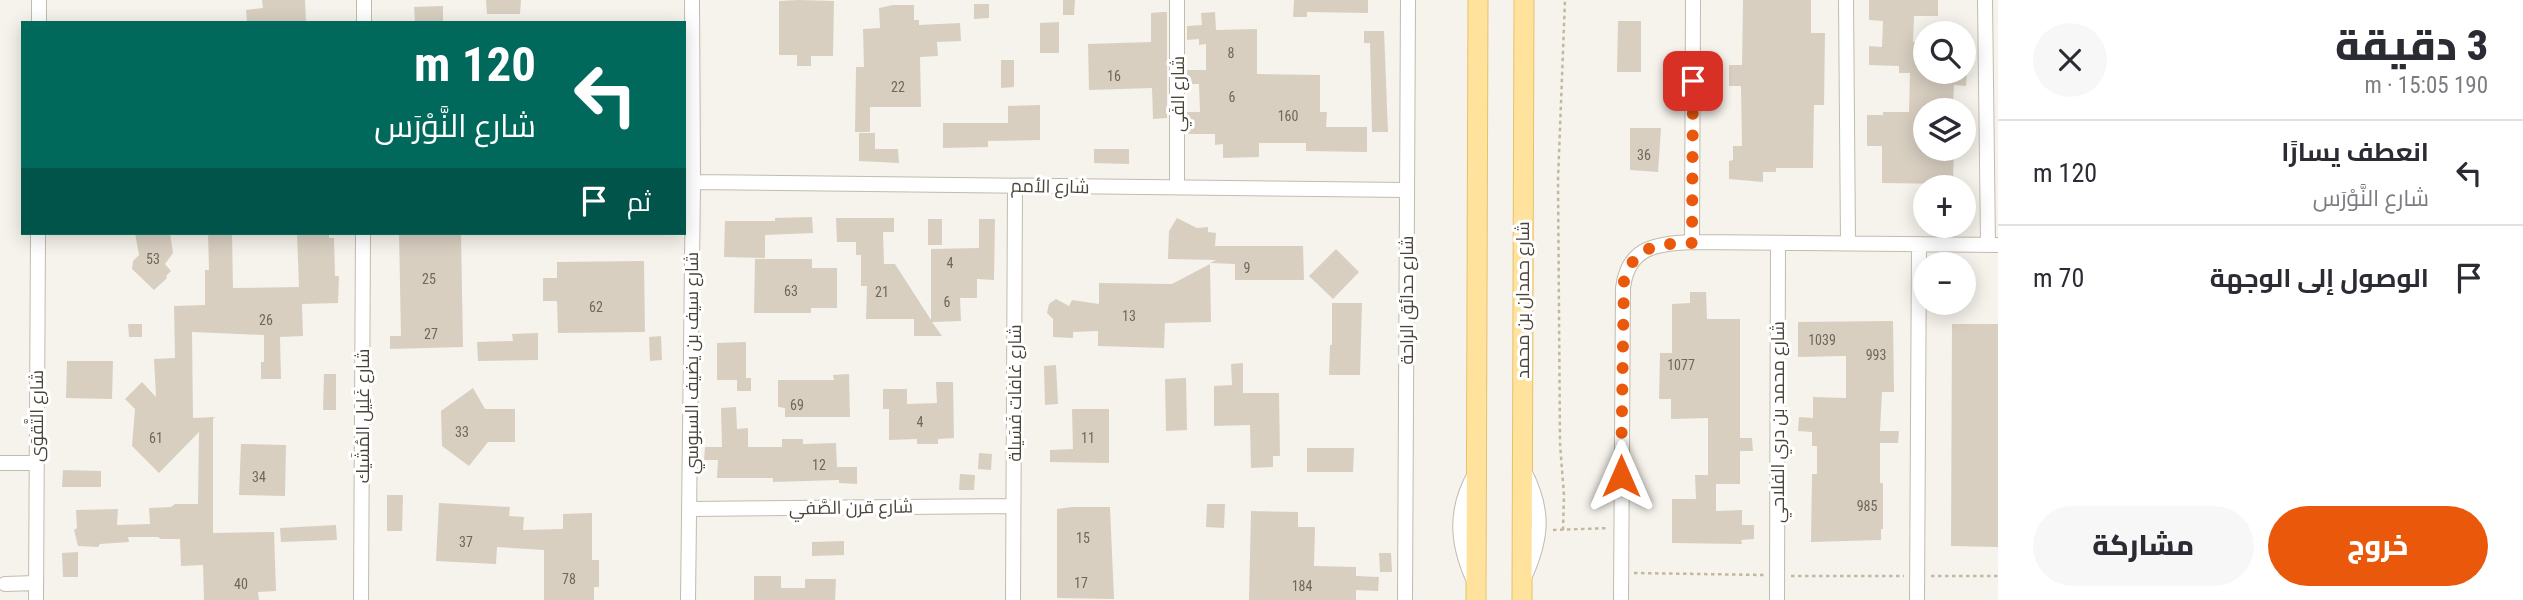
<!DOCTYPE html>
<html lang="ar">
<head>
<meta charset="utf-8">
<style>
	:root { --surface:#fff; --page:#f7f7f7; --text:#2b2b33; --muted:#7c7c81; --line:#e1e1e2; --accent:#ea580c }
	body { margin:0; font-family:"Roboto Condensed",Cairo,sans-serif; background:var(--page); color:var(--text); direction:rtl; height:100vh; display:flex; flex-direction:column; font-size:26px; white-space:nowrap }
	* { box-sizing:border-box; margin:0 }
	p { font-size:23px; color:var(--muted) }
	.icon { flex:none; width:38px; height:38px; fill:none; stroke:currentColor; stroke-width:2; stroke-linecap:round; stroke-linejoin:round }
	.map { position:relative; flex:1; overflow:hidden; direction:ltr }
	.details { display:flex; flex-direction:column; background:var(--surface); width:525px }
	.details>* { flex:none }
	.guide { position:absolute; left:21px; top:21px; width:665px; height:214px; border-radius:0px; box-shadow:0 4px 18px #0003; direction:rtl; background:#00695c; color:#fff; overflow:hidden }
	.buttons { position:absolute; left:1913px; top:21px; display:grid; gap:14px }
	.buttons a { display:grid; place-items:center; width:63px; height:63px; border-radius:50%; background:var(--surface); box-shadow:0 4px 18px #0003; font-size:35px }
	.pin { position:absolute; display:grid; place-items:center; width:60px; height:60px; color:#fff; margin:-30px; border-radius:14px; box-shadow:0 4px 10px #0006 }
	.me { position:absolute; width:77px; margin:-38px; rotate:0deg; stroke-linejoin:round; filter:drop-shadow(0 0 5px #0008) }
	.turn { display:flex; align-items:center; gap:24px; height:147px; padding:0 35px; font-size:32px }
	.turn .icon { width:91px; height:91px; stroke-width:2.5 }
	.turn b { display:block; font-size:49px; line-height:60px }
	.then { display:flex; align-items:center; height:66px; padding:0 35px; background:#0003; gap:14px; font-size:26px }
	.round { display:grid; place-items:center; flex:none; width:74px; height:74px; border-radius:37px; background:var(--page) }
	.overview { display:flex; align-items:center; justify-content:space-between; height:119px; padding:0 35px }
	h1 { font-size:42px; font-weight:800; line-height:52px }
	.cta { display:flex; gap:14px; margin-top:auto; padding:14px 35px }
	.cta a { flex:1; height:80px; border-radius:42px; background:var(--accent); color:#fff; font-size:28px; font-weight:800; line-height:80px; text-align:center }
	.cta a+a { background:var(--page); color:var(--text) }
	ul { padding:0; list-style:none }
	li { display:flex; align-items:center; gap:21px; height:105px; padding:0 35px; border-top:2px solid var(--line) }
	li div { flex:1 }
	li b { display:block; font-size:26px }
	li em { font-style:normal }
	main { display:flex; flex:1; min-height:0 }
	.map>svg:first-child { display:block }
	.building { fill:#d8cfc1 }
	.lines { fill:none; stroke-linecap:round; stroke-linejoin:round }
	.minor-casing { stroke:#c2bbae; stroke-width:16 }
	.major-casing { stroke:#e6c16a; stroke-width:21 }
	.path { stroke:#c4b79f; stroke-width:2.5; stroke-dasharray:3.5 3.5; stroke-linecap:butt }
	.minor { stroke:#fff; stroke-width:14 }
	.major { stroke:#ffe39c; stroke-width:19 }
	.route { stroke:#ea580c; stroke-width:12; stroke-dasharray:0 21.6 }
	.labels { text-anchor:middle; dominant-baseline:central; stroke-width:6; stroke-linejoin:round; paint-order:stroke }
	.number-label { font-size:14px; fill:#6e675b }
	.street-label { font-size:18px; fill:#4b4439; stroke:#fff }
</style>
</head>
<body>
<main>
<section class="details">
<div class="overview"><div><h1>3 دقيقة</h1><p>190 m · 15:05</p></div><a class="round"><svg class="icon" aria-label="close" viewBox="0 0 24 24"><path d="M6 6l12 12M18 6L6 18"/></svg></a></div>
<ul>
<li><svg class="icon" aria-label="left" viewBox="0 0 24 24"><path d="M17 20v-9H6M10 6l-5 5 5 5"/></svg><div><b>انعطف يسارًا</b><p>شارع النَّوْرَس</p></div><em>120 m</em></li>
<li><svg class="icon" aria-label="arrive" viewBox="0 0 24 24"><path d="M6 21V4h12l-3 4 3 4H6"/></svg><div><b>الوصول إلى الوجهة</b></div><em>70 m</em></li>
</ul>
<div class="cta"><a>خروج</a><a>مشاركة</a></div>
</section>
<div class="map">
<svg width="1998" height="600" viewBox="0 0 1998 600">
	<rect width="100%" height="100%" fill="#f6f3ec"/>
	<path class="building" d="M262,0h43l1,23h-59l-1,-13 17,-2z
		M486,0h35l-1,14h-33z
		M799,0l35,1 -1,55h-22v10h-14v-11h-18v-54z
		M1063,0h12l-1,15h-11z
		M1294,0h74v13l-61,-1v5h-14z
		M1743,0h68v33h14l-1,72h-10l-1,63h-37v4h-13v10l-34,-3v-18l4,-1v-14h9l-1,-60h-12v-21h13z
		M1869,0h69v16h-24l-1,26h12v30h42l-1,14 -12,-1 -1,20h-28v44h29l-1,35 -71,-1v-37h-15v-31h16v-3h26l1,-39h-11v-7l-30,-1v-19l13,1 1,-26 -14,-1z
		M974,4h15v14l-15,1z
		M893,5h21v15h5v5l41,-2 1,18 -24,1 1,14 -18,1 1,50h-51v25h-15l1,-65h8l-1,-38 17,-1 -1,-20z
		M443,6v15l-28,1 -1,-15z
		M1163,12h4v106l-14,1 -1,-31 -63,2 -1,-46 63,-2v-29z
		M1215,12l1,18 41,-1v45l63,1v37h7l-1,15h41v25l-61,-1v-8h-47v14l-36,1v-14l-8,1v-11h-27l-1,-22h13l-1,-28h-12v-14h19v-26l-7,1v-6l-12,1v-14l15,-1 -1,-12z
		M1618,21h23v51h-24z
		M1059,22v31h-19v-30z
		M1364,31h20l4,101h-16l-2,-89h-6z
		M1001,60h13v27l-13,1z
		M1040,105v35l-52,1v6l-45,1v-25h65v-17z
		M1630,128h31l-3,44 -28,-2z
		M859,133h16v16h23l1,14 -40,-2z
		M1094,149h35v15l-35,-1z
		M812,217l1,16 -48,2v23l-41,-1 1,-36h50v-3z
		M836,218h58v14h-11l1,32h11l36,56v-71l48,-1v-29h16l-1,61 -17,-1v19h-17l1,23 -29,1 10,14h-28v-17h-48l1,-33h-6v-31h-5v-13h-19z
		M1177,218l20,10 11,-1v5l8,1 -1,13h88l1,34h-69v-16l-25,-1 6,-3 -48,-1 1,-28z
		M928,219h14v26h-14z
		M135,233h35l3,20 -8,11 6,7 -5,5 1,2 -13,12 -22,-21 1,-8 6,-6z
		M208,233h24l1,55 66,-1 -2,-54h32v5h5l1,38h4l-1,27 -36,1 1,32 -23,1 1,42h-20v-17h3v-27l-72,-3 1,86 22,-1 -2,2v114l61,-1 2,59 -18,1 1,8h-55l-1,-35 -22,1 -1,-27h-19l-3,-2h-30l1,5 -29,2 -2,3 -20,-1 -4,-16 3,-2 -1,-18 42,-1 -1,16 33,-1 -1,-16 22,-1 4,-3h23l1,-72 -40,41 -27,-27 3,-37 -10,-10 17,-17 14,15 -2,-38 21,-1 -1,-52 31,-1v-35h4z
		M399,233h62l2,114 -73,2v-13h11z
		M1336,249l23,23 -26,27 -24,-23z
		M755,259h57v9h25v40h-26v5h-57z
		M644,261l1,71 -87,1 -1,-32h-14v-23h14v-16z
		M1210,264l1,58 -46,1 -1,25 -66,-2v-15l-25,1v6l-20,-1v-18l-6,-6 2,-9 7,-5 13,7 3,-6 27,4v-21l73,1z
		M1690,292h16l1,27h33v119h12l1,13h-13v33h-24v27l26,-1v15h12v14l-13,1 1,4 -70,-1v-44h24l-1,-24h13v-57l-37,1v-20h-12l1,-46h12v-49l18,-1z
		M1332,303h30l-2,72h-31l1,-30h2z
		M1893,321l1,71h-12l-2,39h19l-1,12h-18v40h3v46h-2v11l-70,2 1,-68h5v-28h-5v-14l-14,-1 1,-14 14,1v-21l33,1v-42l-48,1v-35z
		M128,324h14v13h-13z
		M1952,324h46v223l-47,-1z
		M538,333v27l-60,1 -1,-19 36,-1 -1,-7z
		M661,336l1,24 -12,1 -1,-24z
		M746,342v36h5v13h-14v-11h-20v-37z
		M67,361h46l-1,38 -46,-1z
		M1243,363v30h36l1,63h-7v11l-22,1 -1,-43 -36,1v-40l18,-1 -1,-21z
		M1056,365l2,39 -13,1 -1,-39z
		M324,374h12v36h-13z
		M849,374l1,43h-65v-9l-7,-1v-27h56l-1,-5z
		M1186,378l1,52 -21,1 -1,-52z
		M936,382h17l1,56 -16,1v5h-21v-5l-28,1v-31h-6v-20h24v15l30,-1z
		M473,388l12,21h30v33h-27l-19,24 -27,-20 -1,-35z
		M736,407l1,22 11,-1v19h34v-8h21v5l33,-1 1,24h20v17l-18,-1v-3l-66,2v-4h-56l1,-18h-14l1,-13h17l-1,-39z
		M1072,409h37v54l-59,-1v-12l23,-1z
		M241,444l45,1 -1,51 -46,-1z
		M1307,448h47l-1,24h-46z
		M979,453l13,1 -1,16 -13,-1z
		M63,470l38,1v16h-39z
		M960,474l15,1 -1,15h-15z
		M387,495h16l-1,36h-15z
		M439,503l71,4 -1,9 15,1 -1,13 40,-1v-15l29,-1v47h7v27h-5v13h-50v-50l-47,-3 -1,17 -60,-3z
		M1207,504h18l-1,24 -18,-1z
		M1072,507h38l4,92 -57,-1v-89z
		M1251,511l47,1v15h17l-1,39 42,1v9l23,1 -1,14 -22,-1v10h-107z
		M336,525l1,15 -56,2 -1,-14z
		M844,541v14l-32,1v-14z
		M78,552v25h-15l-1,-24z
		M1379,553h12l1,19h-12z
		M754,576h27v12h24v-9h31l-1,21h-81z"/>
	<g class="lines">
		<defs>
			<path id="minor" d="M1846,0l2,243
				M1985,0l3,245
				M39,23v-23
				M364,23v-23
				M693,182l714,8
				M1177,187v-187
				M1692,242l1,-242
				M0,463h36
				M690,509l323,-3
				M1524,578c18,-39 21,-67 0,-107
				M1474,581c-17,-37 -20,-70 1,-107
				M5,584l31,-1
				M36,600l2,-367
				M361,600l2,-367
				M688,600l5,-418 -1,-182
				M1013,600l2,-414
				M1405,600l3,-600
				M1621,600l2,-312c5,-42 34,-44 69,-46l306,3
				M1777,600l1,-357
				M1917,600l2,-356"/>
			<path id="major" d="M1476,600l2,-600
				M1522,600l2,-600"/>
		</defs>
		<use href="#minor" class="minor-casing"/>
		<use href="#major" class="major-casing"/>
		<path class="path" d="M1553,530l56,-2
			M1563,530l1,-35 -4,-51 -2,-264 7,-180
			M1634,573l130,2
			M1791,576h113
			M1931,576h67"/>
		<use href="#minor" class="minor"/>
		<use href="#major" class="major"/>
	</g>
	<g class="lines">
		<path class="route" d="M1621,476l3,-198c14,-35 36,-34 68,-35l1,-162"/>
	</g>
	<g class="labels">
		<g class="number-label">
			<text x="1231" y="53">8</text>
			<text x="1114" y="76">16</text>
			<text x="898" y="87">22</text>
			<text x="1232" y="97">6</text>
			<text x="1288" y="116">160</text>
			<text x="1644" y="155">36</text>
			<text x="153" y="259">53</text>
			<text x="950" y="263">4</text>
			<text x="1247" y="268">9</text>
			<text x="429" y="279">25</text>
			<text x="791" y="291">63</text>
			<text x="882" y="292">21</text>
			<text x="947" y="302">6</text>
			<text x="596" y="307">62</text>
			<text x="1129" y="316">13</text>
			<text x="266" y="320">26</text>
			<text x="431" y="334">27</text>
			<text x="1822" y="340">1039</text>
			<text x="1876" y="355">993</text>
			<text x="1681" y="365">1077</text>
			<text x="797" y="405">69</text>
			<text x="920" y="422">4</text>
			<text x="462" y="432">33</text>
			<text x="156" y="438">61</text>
			<text x="1088" y="438">11</text>
			<text x="819" y="465">12</text>
			<text x="259" y="477">34</text>
			<text x="1867" y="506">985</text>
			<text x="1083" y="538">15</text>
			<text x="466" y="542">37</text>
			<text x="569" y="579">78</text>
			<text x="1081" y="583">17</text>
			<text x="241" y="584">40</text>
			<text x="1302" y="586">184</text>
		</g>
		<g class="street-label">
			<text transform="translate(1177 94) rotate(-90)">شارع الفَي</text>
			<text transform="translate(1050 186) rotate(1)">شارع الأمم</text>
			<text transform="translate(1406 300) rotate(-90)">شارع حدائق الراحة</text>
			<text transform="translate(1522 300) rotate(-90)">شارع حمدان بن محمد</text>
			<text transform="translate(691 363) rotate(-90)">شارع سيف بن يضيف السبوسي</text>
			<text transform="translate(1014 393) rotate(-90)">شارع غافات فَسَيلة</text>
			<text transform="translate(36 416) rotate(-90)">شارع التَّقوَى</text>
			<text transform="translate(362 416) rotate(-90)">شارع غَلِيل المُشَيك</text>
			<text transform="translate(1777 422) rotate(-90)">شارع محمد بن دري الفلاحي</text>
			<text transform="translate(851 507) rotate(-1)">شارع قرن الصَّفي</text>
		</g>
	</g>
</svg>
<div class="buttons">
<a><svg class="icon" aria-label="search" viewBox="0 0 24 24"><circle cx="10" cy="10" r="6"/><path d="M15 15l6 6"/></svg></a>
<a><svg class="icon" aria-label="layers" viewBox="0 0 24 24"><path d="M12 4l9 5-9 5-9-5zM3 14l9 5 9-5"/></svg></a>
<a>+</a>
<a>−</a>
</div>
<div class="pin" style="left:1693px;top:81px;background:#d93025"><svg class="icon" aria-label="arrive" viewBox="0 0 24 24"><path d="M6 21V4h12l-3 4 3 4H6"/></svg></div>
<svg class="me" style="left:1621px;top:476px" viewBox="-20 -20 40 40"><path d="M0-17L14 15 0 8-14 15z" fill="#ea580c" stroke="#fff" stroke-width="4"/></svg>
<div class="guide">
<div class="turn"><svg class="icon" aria-label="left" viewBox="0 0 24 24"><path d="M17 20v-9H6M10 6l-5 5 5 5"/></svg><div><b>120 m</b>شارع النَّوْرَس</div></div>
<div class="then">ثم<svg class="icon" aria-label="arrive" viewBox="0 0 24 24"><path d="M6 21V4h12l-3 4 3 4H6"/></svg></div>
</div>
</div>
</main>
</body>
</html>
